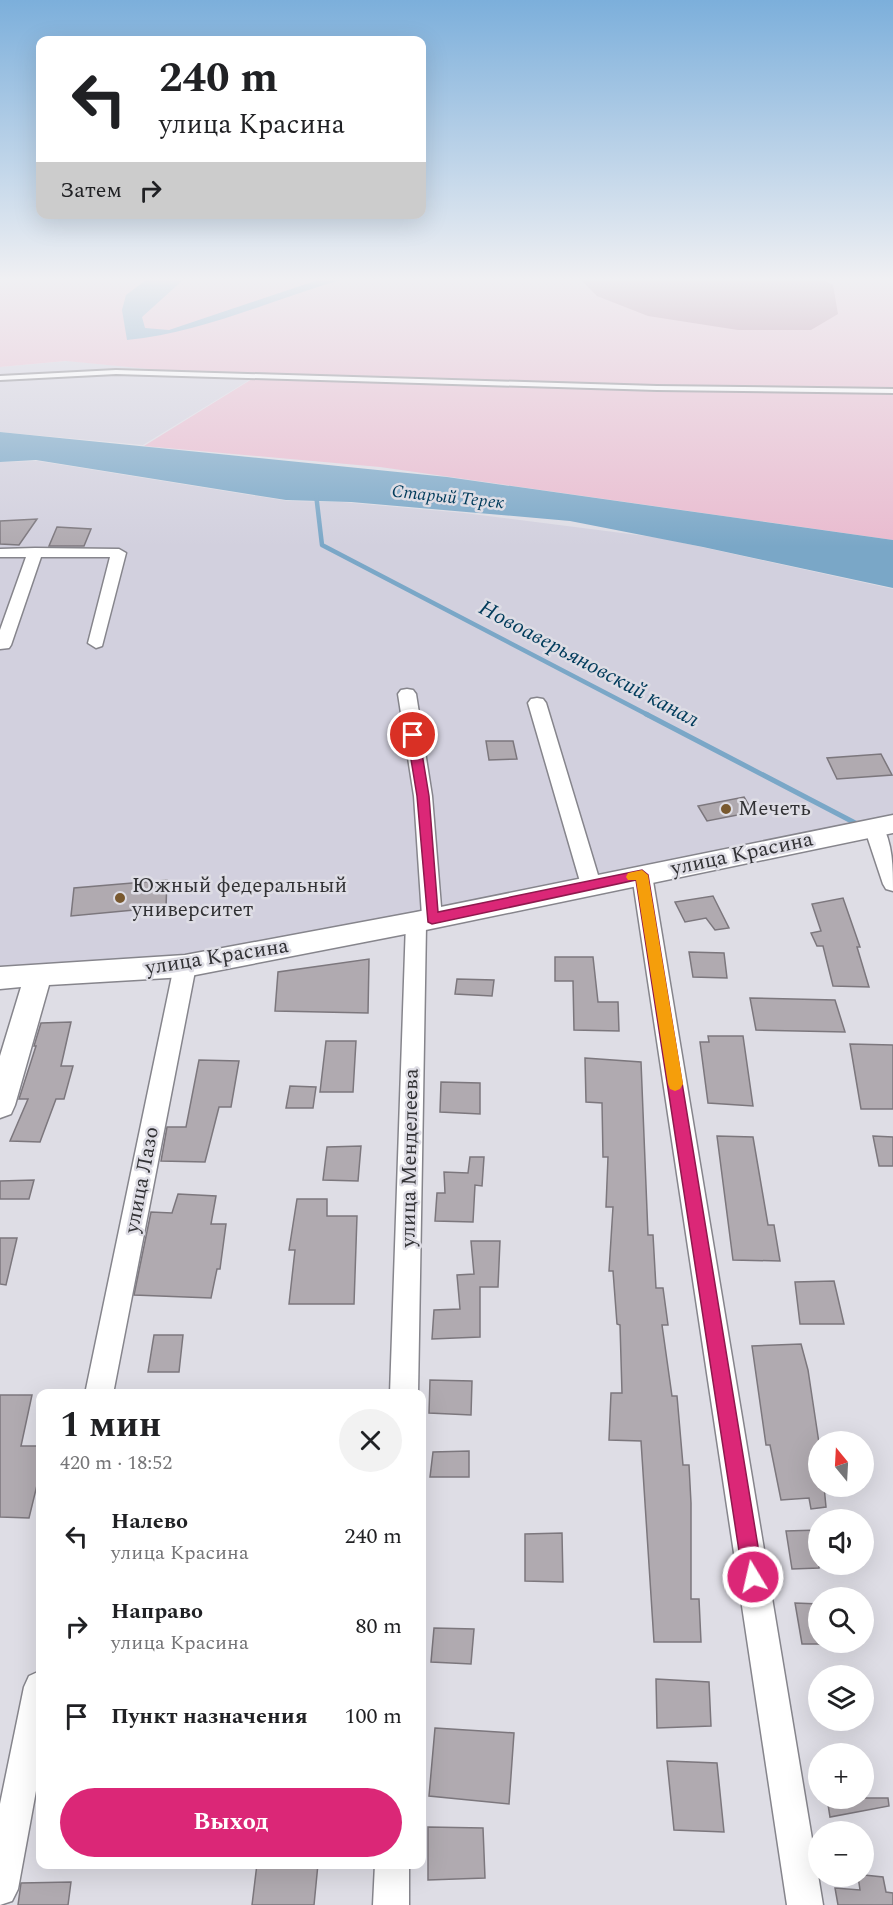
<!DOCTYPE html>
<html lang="ru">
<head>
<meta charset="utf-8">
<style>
	:root { --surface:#fff; --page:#f2f2f2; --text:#202124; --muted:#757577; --accent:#db2777 }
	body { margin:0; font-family:Spectral,serif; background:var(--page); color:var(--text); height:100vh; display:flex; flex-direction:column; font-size:22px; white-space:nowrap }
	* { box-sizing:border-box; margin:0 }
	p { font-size:20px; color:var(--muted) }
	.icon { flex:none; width:33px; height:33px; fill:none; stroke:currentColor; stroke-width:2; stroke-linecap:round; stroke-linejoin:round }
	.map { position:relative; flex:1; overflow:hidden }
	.drawer { position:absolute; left:36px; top:1389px; width:390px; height:480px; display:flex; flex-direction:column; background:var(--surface); border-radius:12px; box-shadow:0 6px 24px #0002 }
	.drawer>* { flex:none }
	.guide { position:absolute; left:36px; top:36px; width:390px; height:183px; border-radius:12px; box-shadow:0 6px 24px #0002; background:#fff; color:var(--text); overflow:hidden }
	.needle { width:39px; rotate:342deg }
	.fabs { position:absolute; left:808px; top:1431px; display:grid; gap:12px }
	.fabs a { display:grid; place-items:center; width:66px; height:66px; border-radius:50%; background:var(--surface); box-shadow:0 6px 24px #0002; font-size:30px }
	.pin { position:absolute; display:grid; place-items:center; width:51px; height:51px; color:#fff; margin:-26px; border:3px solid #fff; border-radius:50%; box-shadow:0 2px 6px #0007 }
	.me { position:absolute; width:66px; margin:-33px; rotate:351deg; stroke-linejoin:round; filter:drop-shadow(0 0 4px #0008) }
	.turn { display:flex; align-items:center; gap:21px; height:126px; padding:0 24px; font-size:27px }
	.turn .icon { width:78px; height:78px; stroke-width:2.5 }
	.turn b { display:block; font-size:42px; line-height:51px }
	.then { display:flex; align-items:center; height:57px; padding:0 24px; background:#0003; gap:12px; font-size:22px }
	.round { display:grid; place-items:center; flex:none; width:63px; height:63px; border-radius:32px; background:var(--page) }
	.overview { display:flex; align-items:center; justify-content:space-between; height:102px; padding:0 24px }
	h1 { font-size:36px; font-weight:700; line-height:45px }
	.primary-button { display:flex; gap:12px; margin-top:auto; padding:12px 24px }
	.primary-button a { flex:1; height:69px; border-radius:36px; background:var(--accent); color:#fff; font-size:24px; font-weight:700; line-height:69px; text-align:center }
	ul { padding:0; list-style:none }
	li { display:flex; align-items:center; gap:18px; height:90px; padding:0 24px }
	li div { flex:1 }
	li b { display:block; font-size:22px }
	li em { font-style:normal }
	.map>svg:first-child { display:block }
	.built { fill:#d2d0de }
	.green { fill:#e9bbcf }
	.forest { fill:#ba889f }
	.water { fill:#7aa7c7 }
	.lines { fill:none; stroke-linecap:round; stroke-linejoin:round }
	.stream-far1 { stroke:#7aa7c7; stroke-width:4.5 }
	.stream { stroke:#7aa7c7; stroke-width:5 }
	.building { fill:#b0aab0; stroke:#7c777d; stroke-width:1.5 }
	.service-casing { stroke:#86858c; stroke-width:4 }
	.minor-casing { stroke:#86858c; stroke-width:3 }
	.tertiary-casing { stroke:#86858c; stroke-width:3 }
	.service { fill:#fff; fill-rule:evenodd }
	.minor { fill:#fff; fill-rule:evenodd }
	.tertiary { fill:#fff; fill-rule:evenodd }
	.route { fill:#db2777; stroke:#8e194d; stroke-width:1.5 }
	.slow { fill:#f59e0b }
	.poi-dot { fill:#79592f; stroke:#dedde5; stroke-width:2 }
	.labels { text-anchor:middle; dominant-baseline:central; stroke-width:5; stroke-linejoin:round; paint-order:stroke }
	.far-water-label { font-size:18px; font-style:italic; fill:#003b5b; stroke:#dedde5 }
	.poi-label { font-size:21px; fill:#313134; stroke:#dedde5; text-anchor:start }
	.street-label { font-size:21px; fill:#313134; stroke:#dedde5 }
	.water-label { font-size:22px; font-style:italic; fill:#003b5b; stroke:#dedde5 }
</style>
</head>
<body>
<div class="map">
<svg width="893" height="1905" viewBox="0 0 893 1905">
	<rect width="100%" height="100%" fill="#dedde5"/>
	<path class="built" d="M68,361l183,18 -108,66 -143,-13v-65z
		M38,461l250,40 53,1 123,11 197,25 232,51v235l-739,144 -154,6v-512z"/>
	<path class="green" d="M0,280h893v260l-513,-73 -236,-21 108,-67 -186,-18 -66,6z"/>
	<path class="forest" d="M581,280h243l9,5 5,29 -27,16h-73l-90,-14 -51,-20z"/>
	<path class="water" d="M146,280h37l-41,37 3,11 24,2 149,-50h22c-71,21 -139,53 -213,60l-5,-30 4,-15z
		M0,432l447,45 446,63v48l-190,-41 -133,-26 -219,-19 -65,-2 -250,-40 -36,2z"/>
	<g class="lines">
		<path class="stream-far1" d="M316,494l6,51 326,170"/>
		<path class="stream" d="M646,714l215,112"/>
	</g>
	<path class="building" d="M37,519l-18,26 -19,-1v-23z
		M57,527l34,2 -7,17h-35z
		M486,741h27l4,18 -28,1z
		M881,754l11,21 -55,4 -10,-21z
		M744,797l9,15 -46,9 -9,-15z
		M167,880l-1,27 -95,9 3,-28z
		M713,896l16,32 -14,2 -9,-12 -21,4 -10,-20z
		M843,898l17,49h-3l12,40 -36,-1 -10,-40h-6l-6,-13 10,-2 -9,-27z
		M689,952l35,1 3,25 -34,-1z
		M555,957h38l5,45h20l1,29 -45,-1 -1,-49h-18z
		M369,959l-1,54 -93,-2 3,-39z
		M457,979l37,1 -2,16 -37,-2z
		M750,998l85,2 10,32 -89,-2z
		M71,1022l-10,44h12l-9,33h-8l-16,43 -30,-1 18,-42h-9l17,-53h-2l7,-23z
		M708,1036h35l10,70 -45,-3 -8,-61h9z
		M326,1041h30l-3,51h-33z
		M850,1044l43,1v64h-32z
		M585,1058l56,4 7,173h5l3,53h7l5,37h-6l10,71h5l6,69h6l2,38v96h8l2,43h-47l-13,-201 -32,-1 2,-47h11l-2,-68 -3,-1 -4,-53h-4l4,-64h-7l2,-50h-5l-1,-54 -16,-1z
		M199,1060l40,1 -8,46h-12l-14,55 -44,-1 6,-34h19z
		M441,1082l39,1v31l-40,-2z
		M290,1086l26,1 -3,21h-27z
		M717,1136l36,1 15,88h6l6,36 -47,-1z
		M873,1136l20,1v29h-14z
		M361,1146l-3,35 -35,-1 4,-33z
		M470,1157h14l-2,29 -7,-1 -2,37 -38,-1 2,-28h8l-1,-21 24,1z
		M34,1180l-5,19h-29v-18z
		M178,1194l38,2 -5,28h15l-6,45h-3l-6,29 -77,-3 17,-83 21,1z
		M297,1199h30v17h30l-3,88h-65l6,-54h-6z
		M0,1238h17l-11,47 -6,-1z
		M471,1241h29l-2,46h-18v50l-48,2 2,-29 26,-1 -3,-34 17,-1z
		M834,1281l10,43h-44l-5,-42z
		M154,1335h29l-4,37h-31z
		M801,1344l7,26 11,73v43h5l2,21 -15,2 -2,-11 -28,2 -11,-55h-4l-14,-99z
		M430,1380l42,1 -1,34 -42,-2z
		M0,1395h32l-11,51h19v27l-11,45 -29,-1z
		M469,1451v26h-39l3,-25z
		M819,1530v38l-27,1 -6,-38z
		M562,1533l1,49 -38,-1v-47z
		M795,1603l24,1v40h-17z
		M434,1628l40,1 -3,35 -40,-2z
		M656,1679l53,3 2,44 -54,2z
		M435,1728l79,5 -5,71 -80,-8z
		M667,1761l50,2 7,69 -50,-2z
		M827,1798h61l1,8 -59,11z
		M428,1827l55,1 2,50 -57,2z
		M257,1864h61l-4,41h-62z
		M864,1875l19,2 3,15 7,1v12h-55l-3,-17 25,2 -2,-14z
		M71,1882l-3,23h-50l3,-22z"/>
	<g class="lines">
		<defs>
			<path id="service" d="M116,370l541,16 236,3v4l-236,-3 -541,-16 -116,6v-4z"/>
			<path id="minor" d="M35,548l84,1 7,4 -24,93 -6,2 -8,-5 22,-86h-69l-30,88 -2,3 -9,1v-19l26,-73h-26v-8z
				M407,689l6,1 3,4 16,102 10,123 -3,5 -7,3 -6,-2 -8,469h-28l16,-472 3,-5 7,-3 6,2 -8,-120 -16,-102 3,-4z
				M537,698l6,1 3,4 55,182 -3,5 -7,2 -7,-2 -3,-5 -53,-182 3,-4z
				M874,820l7,2c12,22 12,45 12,69l-7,-2 -3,-5 -19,-57 3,-5z
				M642,868l7,2 3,5 171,1030h-36l-155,-1030 3,-5z
				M185,958l7,2 4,6 -83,428h-28l89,-428 4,-6z
				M40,1671v98l-22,120 -6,12 -12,4v-101l24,-117 5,-11z
				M375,1864h34v41h-36z"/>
			<path id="tertiary" d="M893,815v18l-477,99 -231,45 -136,8 -34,120 -4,9 -11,4v-62l21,-69 -21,2v-22l185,-12 231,-43z"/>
		</defs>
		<use href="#service" class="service-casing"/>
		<use href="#minor" class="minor-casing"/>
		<use href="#tertiary" class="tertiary-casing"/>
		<use href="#service" class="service"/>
		<use href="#minor" class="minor"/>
		<use href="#tertiary" class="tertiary"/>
	</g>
	<linearGradient id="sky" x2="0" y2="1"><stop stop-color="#7cafdb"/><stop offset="0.51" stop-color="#f0f0f3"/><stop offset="1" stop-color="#f0f0f3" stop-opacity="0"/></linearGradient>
	<rect width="893" height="547" fill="url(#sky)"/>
	<path class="route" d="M413,731l6,4 10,61 9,116 204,-42 6,5 115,702 -3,7 -7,3 -7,-3 -3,-7 -107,-697 -204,44 -4,-2 -11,-126 -10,-61z"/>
	<path class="slow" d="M642,870l6,5 35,209 -3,5 -5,2 -5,-2 -2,-5 -32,-204h-8l-2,-3 2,-4z"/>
	<g class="poi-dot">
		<circle cx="726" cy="809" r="6"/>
		<circle cx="120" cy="898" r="6"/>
	</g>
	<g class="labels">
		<g class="far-water-label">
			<text transform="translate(448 497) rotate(6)">Старый Терек</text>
		</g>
		<g class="poi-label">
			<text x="738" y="809">Мечеть</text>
			<text x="132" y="886">Южный федеральный<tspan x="132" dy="24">университет</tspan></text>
		</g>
		<g class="street-label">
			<text transform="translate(742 854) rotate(-12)">улица Красина</text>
			<text transform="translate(217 957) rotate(-9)">улица Красина</text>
			<text transform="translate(410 1158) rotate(-89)">улица Менделеева</text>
			<text transform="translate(142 1180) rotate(-79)">улица Лазо</text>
		</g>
		<g class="water-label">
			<text transform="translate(589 664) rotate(28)">Новоаверьяновский канал</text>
		</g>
	</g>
</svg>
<div class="fabs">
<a><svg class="needle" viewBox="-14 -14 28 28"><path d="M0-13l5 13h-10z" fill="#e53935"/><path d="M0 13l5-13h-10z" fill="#757577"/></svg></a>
<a><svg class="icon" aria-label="sound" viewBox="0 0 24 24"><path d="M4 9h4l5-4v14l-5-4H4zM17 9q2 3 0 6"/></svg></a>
<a><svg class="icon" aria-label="search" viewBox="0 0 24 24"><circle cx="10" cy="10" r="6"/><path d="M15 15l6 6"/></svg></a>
<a><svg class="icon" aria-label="layers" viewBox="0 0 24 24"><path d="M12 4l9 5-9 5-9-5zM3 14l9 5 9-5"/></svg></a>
<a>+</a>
<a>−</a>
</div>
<div class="pin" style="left:413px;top:735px;background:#d93025"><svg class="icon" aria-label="arrive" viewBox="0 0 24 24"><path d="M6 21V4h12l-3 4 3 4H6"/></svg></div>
<svg class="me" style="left:753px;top:1577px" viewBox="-20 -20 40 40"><circle r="17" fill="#db2777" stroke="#fff" stroke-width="3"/><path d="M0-11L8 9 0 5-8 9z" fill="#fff"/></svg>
<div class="guide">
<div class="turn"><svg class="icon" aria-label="left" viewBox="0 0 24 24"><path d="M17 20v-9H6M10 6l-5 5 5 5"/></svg><div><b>240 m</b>улица Красина</div></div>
<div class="then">Затем<svg class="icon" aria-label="right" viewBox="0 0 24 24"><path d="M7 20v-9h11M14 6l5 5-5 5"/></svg></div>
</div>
<section class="drawer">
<div class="overview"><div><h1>1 мин</h1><p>420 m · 18:52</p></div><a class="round"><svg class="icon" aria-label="close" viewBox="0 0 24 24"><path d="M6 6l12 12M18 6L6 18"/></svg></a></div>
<ul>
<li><svg class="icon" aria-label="left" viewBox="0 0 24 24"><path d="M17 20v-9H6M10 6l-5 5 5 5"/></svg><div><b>Налево</b><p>улица Красина</p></div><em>240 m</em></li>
<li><svg class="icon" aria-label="right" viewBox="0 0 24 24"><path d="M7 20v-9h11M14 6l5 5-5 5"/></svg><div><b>Направо</b><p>улица Красина</p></div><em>80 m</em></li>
<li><svg class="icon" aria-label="arrive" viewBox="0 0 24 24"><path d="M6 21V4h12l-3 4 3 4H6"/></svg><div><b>Пункт назначения</b></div><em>100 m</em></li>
</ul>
<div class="primary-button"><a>Выход</a></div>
</section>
</div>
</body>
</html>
